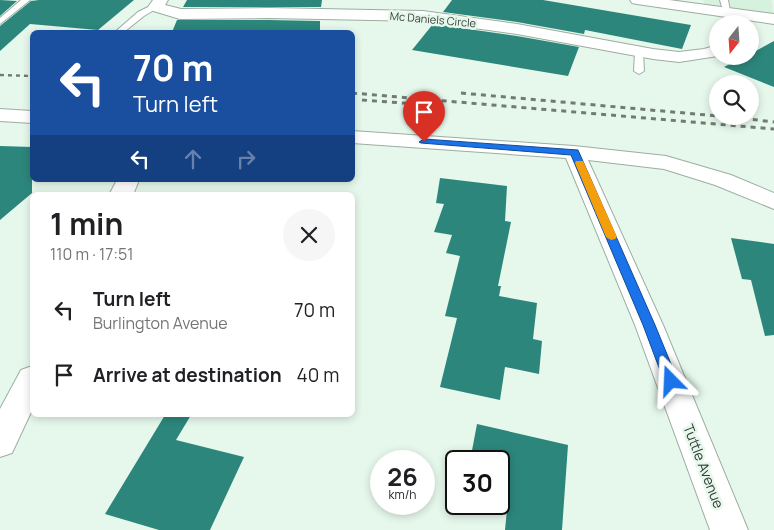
<!DOCTYPE html>
<html lang="en">
<head>
<meta charset="utf-8">
<style>
	:root { --surface:#fff; --page:#f6f6f6; --text:#202124; --muted:#757577 }
	body { margin:0; font-family:Manrope,sans-serif; background:var(--page); color:var(--text); height:100vh; display:flex; flex-direction:column; font-size:19px; white-space:nowrap }
	* { box-sizing:border-box; margin:0 }
	p { font-size:16px; color:var(--muted) }
	.icon { flex:none; width:28px; height:28px; fill:none; stroke:currentColor; stroke-width:2; stroke-linecap:round; stroke-linejoin:round }
	.map { position:relative; flex:1; overflow:hidden }
	.side { position:absolute; left:30px; top:192px; width:325px; height:225px; display:flex; flex-direction:column; background:var(--surface); border-radius:8px; box-shadow:0 2px 8px #0003 }
	.side>* { flex:none }
	.hud { position:absolute; left:30px; top:30px; width:325px; height:152px; border-radius:8px; box-shadow:0 2px 8px #0003; background:#1a4fa0; color:#fff; overflow:hidden }
	.needle { width:32px; rotate:197deg }
	.tools { position:absolute; left:709px; top:15px; display:grid; gap:10px }
	.tools a { display:grid; place-items:center; width:50px; height:50px; border-radius:50%; background:var(--surface); box-shadow:0 2px 8px #0003; font-size:25px }
	.speed { position:absolute; left:370px; top:450px; display:flex; gap:10px; font-size:25px; font-weight:700; text-align:center }
	.speed>* { display:grid; place-content:center; width:65px; height:65px; border-radius:50%; background:var(--surface); box-shadow:0 2px 8px #0003; line-height:1 }
	.speed small { font-size:12px; font-weight:400 }
	.speed .limit { border:2px solid #111; border-radius:8px; background:#fff; color:#111 }
	.pin { position:absolute; display:grid; place-items:center; width:42px; height:42px; color:#fff; margin:-51px -21px; border-radius:50% 50% 50% 0; rotate:-45deg; box-shadow:0 0 5px #0007 }
	.pin .icon { rotate:45deg }
	.me { position:absolute; width:55px; margin:-28px; rotate:339deg; stroke-linejoin:round; filter:drop-shadow(0 0 4px #0008) }
	.turn { display:flex; align-items:center; gap:18px; height:105px; padding:0 20px; font-size:22px }
	.turn .icon { width:65px; height:65px; stroke-width:2.5 }
	.turn b { display:block; font-size:35px; line-height:42px }
	.lanes { display:flex; align-items:center; height:48px; padding:0 20px; background:#0003; justify-content:center; gap:25px; direction:ltr }
	.lanes .off { opacity:.35 }
	.round { display:grid; place-items:center; flex:none; width:52px; height:52px; border-radius:26px; background:var(--page) }
	.headline { display:flex; align-items:center; justify-content:space-between; height:85px; padding:0 20px }
	h1 { font-size:30px; font-weight:700; line-height:38px }
	ul { padding:0; list-style:none }
	li { display:flex; align-items:center; gap:15px; height:65px; padding:0 20px }
	li div { flex:1 }
	li b { display:block; font-size:19px }
	li em { font-style:normal }
	.map>svg:first-child { display:block }
	.built { fill:#d7f1df }
	.building { fill:#2d867b }
	.lines { fill:none; stroke-linecap:round; stroke-linejoin:round }
	.service-casing { stroke:#9cada1; stroke-width:2 }
	.minor-casing { stroke:#9cada1; stroke-width:2 }
	.service { fill:#fff; fill-rule:evenodd }
	.minor { fill:#fff; fill-rule:evenodd }
	.rail-far1 { stroke:#717b74; stroke-width:2.5; stroke-dasharray:4 4; stroke-linecap:butt }
	.rail { stroke:#717b74; stroke-width:3; stroke-dasharray:5 5; stroke-linecap:butt }
	.route { fill:#1a73e8; stroke:#114b97 }
	.slow { fill:#f59e0b }
	.labels { text-anchor:middle; dominant-baseline:central; stroke-width:5; stroke-linejoin:round; paint-order:stroke }
	.far-street-label { font-size:11px; fill:#353c37; stroke:#e6f8ec }
	.street-label { font-size:14px; fill:#353c37; stroke:#e6f8ec }
</style>
</head>
<body>
<div class="map">
<svg width="774" height="530" viewBox="0 0 774 530">
	<rect width="100%" height="100%" fill="#e6f8ec"/>
	<path class="built" d="M703,0h69l2,19 -68,-9z"/>
	<path class="building" d="M0,0l17,1 -17,15z
		M39,0h95l-36,30 -68,-6 -30,27v-25l31,-25z
		M187,0h135l-1,7h-138z
		M452,0h91l148,25 -9,24 -97,-19 -1,4 -67,-12 -74,-10z
		M177,20h92l51,1v11h-148z
		M433,24l84,12 62,11 -11,29 -156,-26z
		M774,41v46l-50,-20 21,-11h5v-2z
		M0,146l32,1v46l-32,27z
		M440,178l67,8 -2,35 6,1 -13,64h3l-2,10 38,7 -4,36 9,2 -3,33 -34,-7 -5,33 -60,-13 17,-69 -12,-2 15,-60 -14,-3 6,-18 -18,-3 10,-28 -8,-1z
		M731,238l43,6v91l-9,1 -14,-56 -9,-1z
		M165,415h26l-15,25 68,17 -34,73h-51l-54,-16z
		M477,424l91,21 -6,85h-57l4,-41 -10,-3v-25h-29z"/>
	<g class="lines">
		<defs>
			<path id="service" d="M21,0h9l-30,24v-6z
				M720,0h8l3,16 -7,-2z
				M152,5l7,2 -15,9 -20,16h-9l23,-20z
				M639,49l4,3 1,19 -5,3 -5,-3 1,-19z"/>
			<path id="minor" d="M153,0h15l-3,5 16,4 88,-1 154,3 94,13 136,25 26,3 25,-3 14,-4v11l-39,6 -26,-3 -136,-25 -94,-13 -154,-3 -89,1 -30,-9 -2,-3z
				M630,0h39l105,14v10l-137,-20 -5,-1z
				M0,109l32,2v12l-32,-2z
				M352,131l222,15 92,10 65,19 43,18v16l-59,-24 -51,-16 -76,-9 75,165 85,205h-38l-75,-205 -69,-167 -214,-15z
				M117,180h22l-6,15h-24z
				M32,366v44l-20,43 -12,4v-48l21,-39z"/>
		</defs>
		<use href="#service" class="service-casing"/>
		<use href="#minor" class="minor-casing"/>
		<use href="#service" class="service"/>
		<use href="#minor" class="minor"/>
		<path class="rail-far1" d="M0,75l32,1"/>
		<path class="rail" d="M352,93l422,36
			M461,93l257,23
			M362,100l80,6
			M723,116l51,6"/>
	</g>
	<path class="route" d="M424,139l154,11 77,175 23,56 -2,4 -5,2 -5,-2 -2,-4 -21,-56 -72,-170 -150,-12 -2,-1z"/>
	<path class="slow" d="M576,161h7l1,2 33,74 -2,2 -4,1 -5,-3 -31,-74z"/>
	<g class="labels">
		<g class="far-street-label">
			<text transform="translate(433 19) rotate(5)">Mc Daniels Circle</text>
		</g>
		<g class="street-label">
			<text transform="translate(704 466) rotate(69)">Tuttle Avenue</text>
		</g>
	</g>
</svg>
<div class="tools">
<a><svg class="needle" viewBox="-14 -14 28 28"><path d="M0-13l5 13h-10z" fill="#e53935"/><path d="M0 13l5-13h-10z" fill="#757577"/></svg></a>
<a><svg class="icon" aria-label="search" viewBox="0 0 24 24"><circle cx="10" cy="10" r="6"/><path d="M15 15l6 6"/></svg></a>
</div>
<div class="speed"><div>26<small>km/h</small></div><div class="limit">30</div></div>
<div class="pin" style="left:424px;top:142px;background:#d93025"><svg class="icon" aria-label="arrive" viewBox="0 0 24 24"><path d="M6 21V4h12l-3 4 3 4H6"/></svg></div>
<svg class="me" style="left:671px;top:381px" viewBox="-20 -20 40 40"><path d="M0-17L14 15 0 8-14 15z" fill="#1a73e8" stroke="#fff" stroke-width="4"/></svg>
<div class="hud">
<div class="turn"><svg class="icon" aria-label="left" viewBox="0 0 24 24"><path d="M17 20v-9H6M10 6l-5 5 5 5"/></svg><div><b>70 m</b>Turn left</div></div>
<div class="lanes"><svg class="icon" aria-label="left" viewBox="0 0 24 24"><path d="M17 20v-9H6M10 6l-5 5 5 5"/></svg><svg class="icon off" aria-label="ahead" viewBox="0 0 24 24"><path d="M12 20V5M6 11l6-6 6 6"/></svg><svg class="icon off" aria-label="right" viewBox="0 0 24 24"><path d="M7 20v-9h11M14 6l5 5-5 5"/></svg></div>
</div>
<section class="side">
<div class="headline"><div><h1>1 min</h1><p>110 m · 17:51</p></div><a class="round"><svg class="icon" aria-label="close" viewBox="0 0 24 24"><path d="M6 6l12 12M18 6L6 18"/></svg></a></div>
<ul>
<li><svg class="icon" aria-label="left" viewBox="0 0 24 24"><path d="M17 20v-9H6M10 6l-5 5 5 5"/></svg><div><b>Turn left</b><p>Burlington Avenue</p></div><em>70 m</em></li>
<li><svg class="icon" aria-label="arrive" viewBox="0 0 24 24"><path d="M6 21V4h12l-3 4 3 4H6"/></svg><div><b>Arrive at destination</b></div><em>40 m</em></li>
</ul>
</section>
</div>
</body>
</html>
